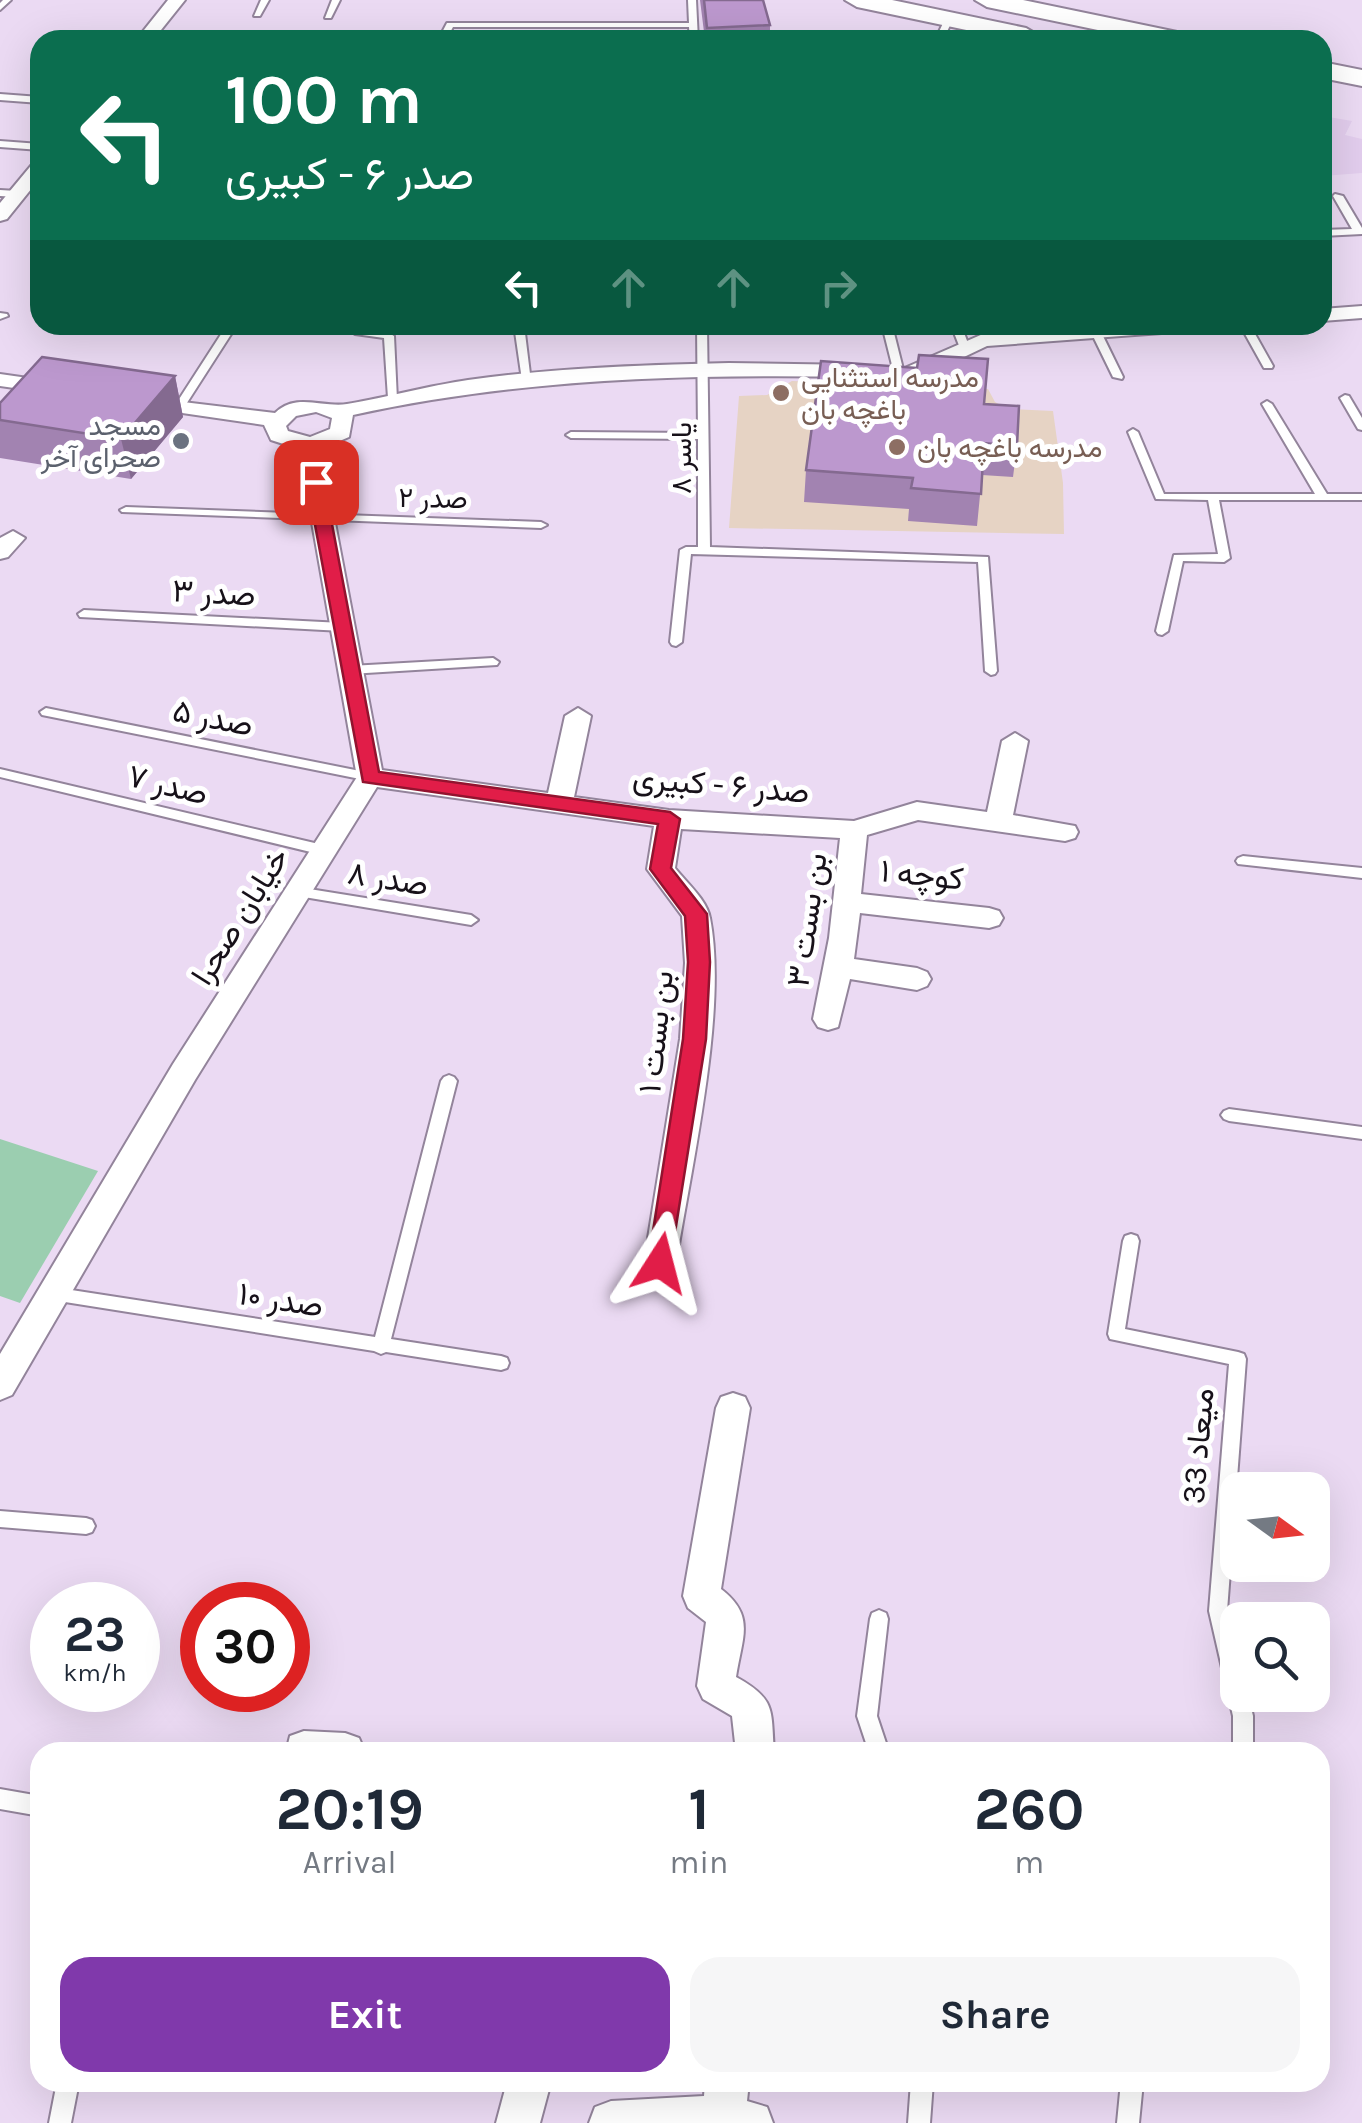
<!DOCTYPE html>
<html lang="en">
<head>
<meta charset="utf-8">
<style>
	:root { --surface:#fff; --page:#f6f6f7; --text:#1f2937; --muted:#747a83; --accent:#8039ab }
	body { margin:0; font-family:Karla,Vazirmatn,sans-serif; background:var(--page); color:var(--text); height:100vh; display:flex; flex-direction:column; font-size:38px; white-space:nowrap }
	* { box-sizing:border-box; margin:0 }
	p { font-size:32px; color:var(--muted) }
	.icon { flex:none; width:55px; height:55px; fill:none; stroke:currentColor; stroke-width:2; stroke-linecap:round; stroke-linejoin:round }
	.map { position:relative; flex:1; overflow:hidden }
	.drawer { position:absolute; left:30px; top:1742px; width:1300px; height:350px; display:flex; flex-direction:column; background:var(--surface); border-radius:30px; box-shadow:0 10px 40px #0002 }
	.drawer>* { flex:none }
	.banner { position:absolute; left:30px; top:30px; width:1302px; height:305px; border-radius:30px; box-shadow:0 10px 40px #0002; background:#0b6e4f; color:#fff; overflow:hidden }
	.needle { width:65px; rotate:105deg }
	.controls { position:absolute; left:1220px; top:1472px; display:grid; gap:20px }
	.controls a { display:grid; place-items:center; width:110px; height:110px; border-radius:20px; background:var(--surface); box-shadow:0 10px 40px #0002; font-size:50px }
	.speed { position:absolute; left:30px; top:1582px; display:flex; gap:20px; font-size:50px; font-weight:700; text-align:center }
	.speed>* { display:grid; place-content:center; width:130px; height:130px; border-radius:50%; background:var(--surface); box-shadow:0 10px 40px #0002; line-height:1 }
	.speed small { font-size:25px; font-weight:400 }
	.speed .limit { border:15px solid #d22; background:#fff; color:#111 }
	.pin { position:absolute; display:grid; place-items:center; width:85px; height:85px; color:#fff; margin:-42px; border-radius:20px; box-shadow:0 5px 15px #0006 }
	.me { position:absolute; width:110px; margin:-55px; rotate:9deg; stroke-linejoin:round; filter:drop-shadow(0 0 8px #0008) }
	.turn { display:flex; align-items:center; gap:35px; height:210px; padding:0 30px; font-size:45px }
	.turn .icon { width:130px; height:130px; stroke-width:2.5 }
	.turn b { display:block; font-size:70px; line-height:85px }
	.lanes { display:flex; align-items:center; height:95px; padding:0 30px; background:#0003; justify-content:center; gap:50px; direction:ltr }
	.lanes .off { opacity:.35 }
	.eta { display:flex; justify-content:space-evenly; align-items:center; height:170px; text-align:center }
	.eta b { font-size:60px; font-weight:700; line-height:70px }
	.primary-button { display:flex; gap:20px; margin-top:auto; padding:20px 30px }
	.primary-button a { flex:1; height:115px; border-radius:30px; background:var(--accent); color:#fff; font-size:40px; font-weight:700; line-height:115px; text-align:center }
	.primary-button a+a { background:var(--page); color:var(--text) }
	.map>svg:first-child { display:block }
	.built { fill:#e2cded }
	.education { fill:#e6d3c4 }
	.green { fill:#9bceb0 }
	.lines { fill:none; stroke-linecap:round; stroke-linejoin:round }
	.service-casing { stroke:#93849b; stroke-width:4 }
	.minor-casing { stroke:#93849b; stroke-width:4 }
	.secondary-casing { stroke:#93849b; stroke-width:4 }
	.service { fill:#fff; fill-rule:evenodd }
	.minor { fill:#fff; fill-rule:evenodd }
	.secondary { fill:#fff; fill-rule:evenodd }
	.wall { fill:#a283b1 }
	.shaded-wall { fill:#846a90 }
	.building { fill:#bc98ce; stroke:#846a90; stroke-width:2.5 }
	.route { fill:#e11d48; stroke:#92132f; stroke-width:2.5 }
	.education-dot { fill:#8d6e63; stroke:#fff; stroke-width:4 }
	.worship-dot { fill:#6b7280; stroke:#fff; stroke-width:4 }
	.labels { text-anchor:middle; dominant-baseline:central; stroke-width:10; stroke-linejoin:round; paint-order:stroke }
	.far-education-label { font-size:28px; fill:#785e54; stroke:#fff; text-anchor:start }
	.far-worship-label { font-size:28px; fill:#5b616d; stroke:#fff; text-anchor:end }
	.far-street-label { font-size:28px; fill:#171119; stroke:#fff }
	.street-label { font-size:32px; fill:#171119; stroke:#fff }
</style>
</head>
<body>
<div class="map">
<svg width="1362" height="2123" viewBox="0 0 1362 2123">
	<rect width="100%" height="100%" fill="#ebdaf3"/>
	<path class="built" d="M1323,116l29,5 -7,14 17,4v34l-39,3z"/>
	<path class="education" d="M792,381l196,8 7,13 13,7 45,2 10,72 1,51 -335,-6 10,-132 28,-1z"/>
	<path class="green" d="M0,1139l98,32 -78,132 -20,-7z"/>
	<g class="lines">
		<defs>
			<path id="service" d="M3,0h8l-11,10v-7z
				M261,0h8l-9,16h-6z
				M332,0h8l-9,18h-6z
				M688,0h8l2,40h-8l-1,-13h-236l-7,13h-8l9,-17h242z
				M946,17l7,2 -10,21h-8z
				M0,94l40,3v6l-40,-3z
				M0,141l40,3v6l-40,-3z
				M0,190l17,1 5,3 -5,3 -17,-1z
				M1335,194l8,2 19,32v6l-40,2v-6l30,-1 -19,-33z
				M0,313l7,1 1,2 -8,3z
				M227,325h10l-54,84h-8l-1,-2z
				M354,325h10v5l25,3 5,3 3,64 -9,-2 -4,-60 -29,-4z
				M514,325h10l7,57 -9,-2z
				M697,325h10l3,222 278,10 9,114 -2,3 -4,1 -6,-4 -7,-109 -287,-8 -9,88 -6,4 -4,-1 -2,-3 10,-92 6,-3h12v-108l-127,-1 -5,-3 5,-3 127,1z
				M882,325h10l12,48 -1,2 -9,-2z
				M951,325h10l8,21 -1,2h-8z
				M1240,325h10l23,41 -1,2h-8z
				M1092,330l9,2 22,45 -1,2 -9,-2 -22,-45z
				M1345,395l4,1 13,22v12l-4,-1 -18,-31z
				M1267,401l5,3 55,90h35v6h-143l11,58 -6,4 -41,-1 -15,70 -6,4 -4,-1 -2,-3 18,-76 44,-1 -10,-54 -52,-1 -28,-67 5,-3 5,3 26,62h151l-53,-90z
				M126,507l415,15 6,3 -6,3 -419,-16 -2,-2z
				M84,610l258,13 6,4 -6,4 -262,-14 -2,-3z
				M493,658l6,4 -2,3 -147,9 -6,-4 6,-4z
				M46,708l324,65 7,4 -7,4 -328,-66 -2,-3z
				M0,769l323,76 7,5 -7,5 -323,-78z
				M1243,856l119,12v10l-124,-14 -2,-3 2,-3z
				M297,887l174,28 7,5 -7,5 -179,-30 -2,-3z
				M449,1075l5,2 3,4 -66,258 110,17 6,2 2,5 -2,5 -6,2 -115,-18 -5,2 -7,-3 -328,-52 -2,-5 2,-5 6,-2 323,50 66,-256 3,-4z
				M1229,1109l133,18v12l-133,-18 -5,-2 -3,-4 3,-4z
				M1131,1234l6,2 2,5 -14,88 113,23 6,2 2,5 -19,252 11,42v42h10l5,21v36h-20v-36l-24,-105 20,-247 -119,-25 -2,-5 15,-93 2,-5z
				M0,1511l86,7 6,2 3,6 -3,6 -6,2 -86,-7z
				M879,1610l7,3 2,6 -11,97 12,36h-20l-12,-36 13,-97 2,-6z
				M0,1789l40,7v20l-40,-7z
				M57,2082h22l-8,41h-22z
				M911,2082h22l-3,41h-22z
				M1121,2082h22l-4,41h-22z"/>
			<path id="minor" d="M168,0h17l-32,40h-17z
				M40,161v17l-33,41 -7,2v-18l34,-41z
				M1362,306v12l-40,3v-12z
				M1105,325h94l-10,6 -202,15 -44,21 -33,9 -10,-6 83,-36z
				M729,363l130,2 10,6 -10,6c-170,-3 -339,1 -506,38l-4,22 -28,12 61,321 166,23 17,-77 13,-8 13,8 -17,81 95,13 185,11 63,-19 70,10 15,-71 13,-8 13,8 -15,74 62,11 3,6 -3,6 -10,3 -147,-21 -51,15 -6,59 128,14 10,3 4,7 -4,7 -10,3 -129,-15 -6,46 63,9 10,4 4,7 -4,7 -10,4 -67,-11 -12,48 -10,3 -10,-3 -5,-8 16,-81 11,-100 -159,-9 -6,39c11,14 32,32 35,50 18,92 -19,249 -34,345l-4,9 -12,4 -12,-4 -4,-9 36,-224 5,-76 -3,-47 -35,-47 7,-43 -277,-39 -182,293 -183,315 -12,5v-46l173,-290 184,-287 -58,-328 -28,-9 -7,-15 -123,-18 -8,-1 -3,-5 3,-5 142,17c21,-21 48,-5 72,-9 41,-7 80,-18 121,-24 86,-12 173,-15 261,-17zM316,412l16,6 -2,11 -20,8 -22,-6 -2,-5 10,-10z
				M0,374l56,8 11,6 -11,6 -56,-8z
				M13,531l12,7 -17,19 -8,2v-21z
				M733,1393l12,4 5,11 -29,181c35,27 21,48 15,88 40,22 35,32 38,75h-38l-4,-36 -29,-17 -6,-13 9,-64 -18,-14 -5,-12 33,-188 5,-11z
				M304,1731l41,2 14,5 6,14h-79l4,-16z
				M507,2082h44l-11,41h-44z
				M705,2082h44l-2,19 20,6 6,16h-184l6,-16 16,-6 93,-5z"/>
			<path id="secondary" d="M845,0h47l134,28 12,7 -3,5h-21l-157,-33z
				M975,0h48l159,33 12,7h-48l-159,-33z
				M1322,62l40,8v16l-40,-8z"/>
		</defs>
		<use href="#service" class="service-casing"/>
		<use href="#minor" class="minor-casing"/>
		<use href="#secondary" class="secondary-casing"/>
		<use href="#service" class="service"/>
		<use href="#minor" class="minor"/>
		<use href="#secondary" class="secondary"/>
	</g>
	<path class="wall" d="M700,0h63l7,25v15h-65z
		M917,368l67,36 33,42 -4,31 -31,-2 -5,51 -69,-5 1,-12 -105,-7 2,-32z
		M175,376l8,41 -52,62 -131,-21v-55z"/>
	<path class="shaded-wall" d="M175,376l8,41 -52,62 -10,-40z"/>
	<path class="building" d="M704,0h59l7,25 -63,3z
		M919,355l69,4 -4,45 35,2 -2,40 -33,-3 -3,51 -70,-6 2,-10 -107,-8 15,-109 96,7z
		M42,357l133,19 -54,63 -121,-19v-17z"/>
	<path class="route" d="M316,477l8,5 55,290 291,40 10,7 -9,49 36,46 3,48 -4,77 -37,231h-17l-4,-7 35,-224 5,-77 -3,-46 -35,-47 8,-45 -295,-42 -56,-300z"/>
	<g class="education-dot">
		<circle cx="781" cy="393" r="10"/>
		<circle cx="897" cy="447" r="10"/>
	</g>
	<circle class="worship-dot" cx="181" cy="441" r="10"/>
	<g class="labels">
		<g class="far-education-label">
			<text x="801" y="377">مدرسه استثنایی<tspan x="801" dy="32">باغچه بان</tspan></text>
			<text x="917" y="447">مدرسه باغچه بان</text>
		</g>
		<g class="far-worship-label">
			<text x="161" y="425">مسجد<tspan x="161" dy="32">صحرای آخر</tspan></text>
		</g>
		<g class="far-street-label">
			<text transform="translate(681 458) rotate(-90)">یاسر ۸</text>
			<text transform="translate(433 498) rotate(1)">صدر ۲</text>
		</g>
		<g class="street-label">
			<text transform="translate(214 593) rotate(3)">صدر ۳</text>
			<text transform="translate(213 718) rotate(11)">صدر ۵</text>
			<text transform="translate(168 785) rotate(14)">صدر ۷</text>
			<text transform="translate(721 785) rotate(5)">صدر ۶ - کبیری</text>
			<text transform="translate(922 875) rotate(6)">کوچه ۱</text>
			<text transform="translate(388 879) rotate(9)">صدر ۸</text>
			<text transform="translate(240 916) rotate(-58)">خیابان صحرا</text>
			<text transform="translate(807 920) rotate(-82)">بن بست ۳</text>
			<text transform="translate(656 1032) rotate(-84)">بن بست ۱</text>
			<text transform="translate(281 1300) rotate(9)">صدر ۱۰</text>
			<text transform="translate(1198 1446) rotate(-85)">میعاد 33</text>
		</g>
	</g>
</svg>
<div class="controls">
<a><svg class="needle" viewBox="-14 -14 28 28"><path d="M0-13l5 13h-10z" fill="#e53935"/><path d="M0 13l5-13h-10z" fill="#747a83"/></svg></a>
<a><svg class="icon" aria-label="search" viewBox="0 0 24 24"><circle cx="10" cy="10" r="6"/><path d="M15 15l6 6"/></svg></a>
</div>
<div class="speed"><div>23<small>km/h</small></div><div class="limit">30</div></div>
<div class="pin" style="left:316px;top:482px;background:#d93025"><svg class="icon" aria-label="arrive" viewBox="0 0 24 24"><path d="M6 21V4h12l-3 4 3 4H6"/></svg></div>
<svg class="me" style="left:660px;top:1263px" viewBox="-20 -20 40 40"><path d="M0-17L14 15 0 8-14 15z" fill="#e11d48" stroke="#fff" stroke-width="4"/></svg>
<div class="banner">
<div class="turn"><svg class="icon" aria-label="left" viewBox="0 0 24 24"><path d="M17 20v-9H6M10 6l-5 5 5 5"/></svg><div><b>100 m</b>صدر ۶ - کبیری</div></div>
<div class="lanes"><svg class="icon" aria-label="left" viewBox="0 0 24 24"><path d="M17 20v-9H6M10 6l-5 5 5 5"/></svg><svg class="icon off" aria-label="ahead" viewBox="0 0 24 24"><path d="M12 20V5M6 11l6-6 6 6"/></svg><svg class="icon off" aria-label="ahead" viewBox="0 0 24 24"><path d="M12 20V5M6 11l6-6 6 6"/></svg><svg class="icon off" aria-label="right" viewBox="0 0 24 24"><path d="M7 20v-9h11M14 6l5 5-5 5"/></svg></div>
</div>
<section class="drawer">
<div class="eta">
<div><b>20:19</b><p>Arrival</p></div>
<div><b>1</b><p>min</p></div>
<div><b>260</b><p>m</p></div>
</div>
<div class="primary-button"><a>Exit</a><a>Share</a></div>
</section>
</div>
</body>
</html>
